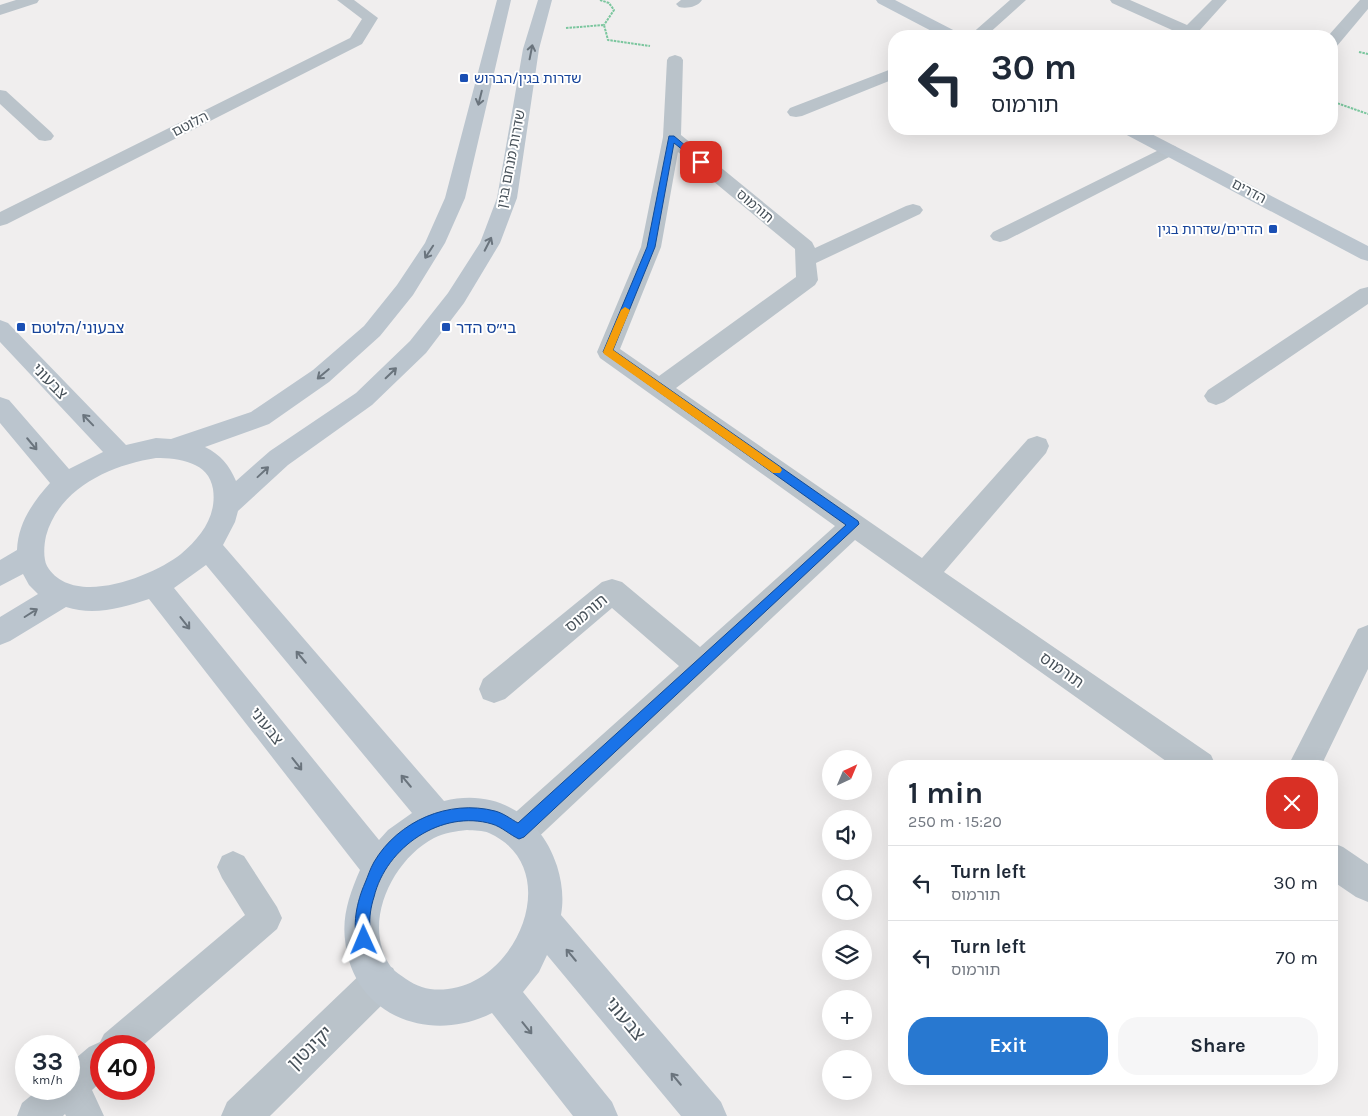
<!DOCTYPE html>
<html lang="en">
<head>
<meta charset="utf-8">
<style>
	:root { --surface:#fff; --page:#f6f6f7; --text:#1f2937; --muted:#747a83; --line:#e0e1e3; --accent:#2878d0 }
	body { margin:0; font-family:Karla,"Noto Sans Hebrew",sans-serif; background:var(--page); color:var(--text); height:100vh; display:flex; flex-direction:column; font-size:19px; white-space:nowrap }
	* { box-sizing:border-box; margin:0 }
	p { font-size:16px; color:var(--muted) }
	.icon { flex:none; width:28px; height:28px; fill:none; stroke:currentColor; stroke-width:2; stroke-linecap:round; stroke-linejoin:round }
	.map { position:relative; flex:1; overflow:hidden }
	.sheet { position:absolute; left:888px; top:760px; width:450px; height:325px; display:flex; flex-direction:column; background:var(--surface); border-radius:20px; box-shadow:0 5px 20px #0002 }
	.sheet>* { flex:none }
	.top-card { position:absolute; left:888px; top:30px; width:450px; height:105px; border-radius:20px; box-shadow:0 5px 20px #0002; background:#fff; color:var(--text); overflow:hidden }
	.needle { width:32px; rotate:44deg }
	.buttons { position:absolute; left:822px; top:750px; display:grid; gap:10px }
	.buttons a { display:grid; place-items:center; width:50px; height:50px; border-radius:50%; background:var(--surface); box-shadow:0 5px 20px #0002; font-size:25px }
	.speed { position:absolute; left:15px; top:1035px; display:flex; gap:10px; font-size:25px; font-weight:700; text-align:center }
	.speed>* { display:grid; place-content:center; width:65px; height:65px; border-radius:50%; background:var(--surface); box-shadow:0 5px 20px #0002; line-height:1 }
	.speed small { font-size:12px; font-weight:400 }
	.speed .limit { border:8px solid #d22; background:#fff; color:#111 }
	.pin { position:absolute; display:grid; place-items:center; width:42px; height:42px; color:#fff; margin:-21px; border-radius:10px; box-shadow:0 2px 8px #0006 }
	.me { position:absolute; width:55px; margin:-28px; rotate:359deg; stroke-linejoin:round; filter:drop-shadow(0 0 4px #0008) }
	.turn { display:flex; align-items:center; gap:18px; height:105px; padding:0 20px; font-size:22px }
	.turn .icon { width:65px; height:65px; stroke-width:2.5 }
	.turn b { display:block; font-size:35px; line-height:42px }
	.round { display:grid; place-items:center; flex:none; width:52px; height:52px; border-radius:20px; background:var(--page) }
	.head { display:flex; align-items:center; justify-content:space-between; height:85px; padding:0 20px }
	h1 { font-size:30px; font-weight:700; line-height:38px }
	.action { display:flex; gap:10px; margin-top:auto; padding:10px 20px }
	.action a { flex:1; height:58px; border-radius:20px; background:var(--accent); color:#fff; font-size:20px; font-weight:700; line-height:58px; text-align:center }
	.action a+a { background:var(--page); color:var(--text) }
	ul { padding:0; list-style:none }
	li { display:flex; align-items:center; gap:15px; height:75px; padding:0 20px; border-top:1px solid var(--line) }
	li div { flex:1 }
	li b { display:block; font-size:19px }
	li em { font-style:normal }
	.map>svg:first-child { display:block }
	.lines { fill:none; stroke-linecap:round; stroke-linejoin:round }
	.path { stroke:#7bc69e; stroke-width:2; stroke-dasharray:2.5 1; stroke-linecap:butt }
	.lane { fill:#bac3ca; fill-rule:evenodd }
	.street { fill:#bac3ca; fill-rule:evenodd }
	.secondary { fill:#bbc5ce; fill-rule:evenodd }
	.oneway { stroke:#6a747d }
	.route { fill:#1a73e8; stroke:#114b97 }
	.slow { fill:#f59e0b }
	.transit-dot { fill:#1a4fb4; stroke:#fff; stroke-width:2 }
	.labels { text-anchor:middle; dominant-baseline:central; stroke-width:4; stroke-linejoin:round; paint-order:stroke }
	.far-transit-label { font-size:14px; fill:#164399; stroke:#fff; text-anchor:start }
	.far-street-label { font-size:14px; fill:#48525a; stroke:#fff }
	.transit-label { font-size:16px; fill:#164399; stroke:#fff; text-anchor:start }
	.street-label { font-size:16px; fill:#48525a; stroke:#fff }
	.near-street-label { font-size:19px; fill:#48525a; stroke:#fff }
</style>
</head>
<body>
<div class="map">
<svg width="1368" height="1116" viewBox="0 0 1368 1116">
	<rect width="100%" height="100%" fill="#f0eeee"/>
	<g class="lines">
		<path class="path" d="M600,0l9,3 5,7 -10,15
			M566,28l38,-3 4,15 42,6
			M1359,52l9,2
			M1331,101l37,13"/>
		<path class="lane" d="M233,851l11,5 33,51 5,11 -5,11 -135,117h-41v36l-9,8 12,26h-38l-1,-2 -2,2h-46l5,-13 17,-14h30v-25l20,-17 11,-5 4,-8 141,-119 -23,-37 -5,-11 5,-11z"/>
		<path class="street" d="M16,0h23l-2,3 -37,12v-10z
			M337,0h17l24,18 -16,26 -355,180 -7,2v-14l350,-174 12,-19z
			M702,0c-4,7 -16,9 -23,7l-3,-3 5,-4z
			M1010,0h16l-40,36h-17z
			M1110,0h20l57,25 25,-25h15l-27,30 6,3 2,3 -25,-1 -71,-32z
			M1360,0h8v9l-31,37 -6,2v-12h-3z
			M675,55l6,2 2,3 -2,75 131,107 3,6 91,-42 7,-2 7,2 3,4 -3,4 -104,49 2,17 -3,5 -139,103 246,170 106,-119 9,-3 9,3 3,7 -3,7 -102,119 267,183 5,11h-43l-318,-226 -324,304 -12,5 -12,-5 -5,-12 5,-12 172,-154 -67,-58 -107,91 -11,4 -11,-4 -4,-10 4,-10 119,-97 10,-3 10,3 78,65 135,-121 -235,-168 -3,-6 44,-105 22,-110 4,-77 2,-3zM678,152l117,97 1,28 -137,99 -39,-27 41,-102z
			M894,68v11l-92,37 -6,1 -6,-1 -3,-4 3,-4z
			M0,90l6,1 45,41 3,4 -3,4 -6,1 -6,-1 -39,-36z
			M1169,145l6,1 3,4 -3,4 -168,86 -7,2 -7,-2 -3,-4 3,-4z
			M1368,287v17l-144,98 -8,3 -8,-3 -4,-6 4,-6 152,-101z
			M1368,625v44l-47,97h-33l70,-137z
			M1331,842l12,5 25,17v38l-12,-5 -25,-17z
			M380,962l13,6 6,13 -6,13 -123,122h-49l6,-14 140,-134z"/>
		<path class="secondary" d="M497,0h14l-46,198 -20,45 -32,52 -33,41 -51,46 -60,42 -64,23c16,8 24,18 31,34l34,-30 86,-58 54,-52 38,-48 32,-50 17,-45 26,-149 15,-49h14l-13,49 -22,149 -17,45 -36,60 -38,50 -54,52 -84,60 -50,46 -3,11 -12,23 221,256c53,-13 97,15 113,65 5,16 7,33 4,49l160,187 6,14h-46l-134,-161 -8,17 -16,20 89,110 6,14h-45l-81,-103c-63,32 -140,2 -147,-73 -3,-25 5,-47 15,-70l-211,-271c-27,9 -55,17 -83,8l-56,34 -10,4v-28l38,-23 -9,-9 -6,-11 -23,12v-26l17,-10c1,-27 16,-48 33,-67l-50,-60v-26l9,3 60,69 34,-17 -103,-110v-22l8,3 118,122 30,-7 15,1 80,-27 62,-42 51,-44 33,-41 28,-42 20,-45zM156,458c23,0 53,4 57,31 4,27 -12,48 -32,65 -28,22 -109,55 -134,12 -4,-8 -3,-21 -1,-30 13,-48 65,-71 110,-78zM206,565l206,248 -24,17 -9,10 -205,-252zM467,830c7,1 16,0 22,3 76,34 30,148 -41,156 -16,2 -29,-1 -42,-10 -5,-4 -11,-7 -15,-12 -30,-43 1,-107 43,-129 10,-5 22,-7 33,-8z
			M876,0h19l64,33 2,3h-20l-63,-33z
			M1120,129h22l226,117v15l-7,-2 -238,-126z"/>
	</g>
	<defs><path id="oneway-shaft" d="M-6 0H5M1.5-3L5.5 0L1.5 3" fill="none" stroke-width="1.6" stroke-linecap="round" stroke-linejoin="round" transform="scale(1.25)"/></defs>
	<g class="oneway">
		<use href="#oneway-shaft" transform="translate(531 52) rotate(-79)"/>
		<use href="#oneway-shaft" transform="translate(480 98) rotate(104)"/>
		<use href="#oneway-shaft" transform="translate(488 244) rotate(-63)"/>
		<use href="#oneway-shaft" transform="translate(429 252) rotate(123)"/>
		<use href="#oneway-shaft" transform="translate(391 373) rotate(-44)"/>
		<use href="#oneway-shaft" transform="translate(323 374) rotate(140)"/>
		<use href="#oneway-shaft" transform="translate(88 420) rotate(-134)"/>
		<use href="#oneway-shaft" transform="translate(32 444) rotate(50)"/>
		<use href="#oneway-shaft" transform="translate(263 472) rotate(-43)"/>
		<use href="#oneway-shaft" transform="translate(31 613) rotate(-32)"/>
		<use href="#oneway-shaft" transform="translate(185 623) rotate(52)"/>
		<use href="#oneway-shaft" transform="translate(301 657) rotate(-130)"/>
		<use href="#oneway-shaft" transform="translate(297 764) rotate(52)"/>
		<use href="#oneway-shaft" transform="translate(406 781) rotate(-130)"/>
		<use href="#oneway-shaft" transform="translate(571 955) rotate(-130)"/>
		<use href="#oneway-shaft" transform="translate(527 1028) rotate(51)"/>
		<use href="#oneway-shaft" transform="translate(676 1079) rotate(-130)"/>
	</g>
	<path class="route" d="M669,136h5l31,26 -6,1 -25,-20 -19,104 -42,103 245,171 1,3 -335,313 -5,2c-9,-4 -17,-12 -27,-15 -50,-15 -106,23 -118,73 -3,9 -5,21 -4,30 0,7 2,12 -1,19l-5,2 -5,-2c-8,-19 -2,-45 6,-63 3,-7 5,-14 9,-21 24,-41 75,-63 121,-51 8,2 16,8 23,12l328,-298 -243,-173 44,-105z"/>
	<path class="slow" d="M625,307l5,3 -17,40 167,117 2,3 -2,3h-7l-169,-119 -1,-2 18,-42z"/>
	<g class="transit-dot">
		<rect x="459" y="73" width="10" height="10" rx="2.5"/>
		<rect x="1268" y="224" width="10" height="10" rx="2.5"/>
		<rect x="16" y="322" width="10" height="10" rx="2.5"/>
		<rect x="441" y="322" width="10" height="10" rx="2.5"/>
	</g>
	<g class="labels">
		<g class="far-transit-label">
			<text x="474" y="78">שדרות בגין/הברוש</text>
			<text x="1263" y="229" text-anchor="end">הדרים/שדרות בגין</text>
		</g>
		<g class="far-street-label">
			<text transform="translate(190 124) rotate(-27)">הלוטם</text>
			<text transform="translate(511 159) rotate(-79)">שדרות מנחם בגין</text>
			<text transform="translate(1249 191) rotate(28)">הדרים</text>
			<text transform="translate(755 206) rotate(40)">תורמוס</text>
		</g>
		<g class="transit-label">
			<text x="31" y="327">צבעוני/הלוטם</text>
			<text x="456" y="327">בי״ס הדר</text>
		</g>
		<g class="street-label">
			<text transform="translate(50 381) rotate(46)">צבעוני</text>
			<text transform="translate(586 613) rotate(-40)">תורמוס</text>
			<text transform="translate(1062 670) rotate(35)">תורמוס</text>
			<text transform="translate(267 726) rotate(52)">צבעוני</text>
		</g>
		<g class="near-street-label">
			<text transform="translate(625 1019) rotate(50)">צבעוני</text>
			<text transform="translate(310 1048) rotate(-44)">יקינטון</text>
		</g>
	</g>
</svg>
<div class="buttons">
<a><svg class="needle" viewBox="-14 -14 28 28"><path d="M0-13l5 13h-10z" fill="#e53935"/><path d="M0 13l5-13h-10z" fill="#747a83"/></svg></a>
<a><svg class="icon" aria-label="sound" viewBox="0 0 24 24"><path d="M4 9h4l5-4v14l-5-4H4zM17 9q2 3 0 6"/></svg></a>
<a><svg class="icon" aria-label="search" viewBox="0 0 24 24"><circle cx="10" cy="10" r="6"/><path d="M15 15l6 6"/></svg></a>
<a><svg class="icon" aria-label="layers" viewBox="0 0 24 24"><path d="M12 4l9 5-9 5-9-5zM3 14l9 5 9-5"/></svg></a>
<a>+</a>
<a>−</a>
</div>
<div class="speed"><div>33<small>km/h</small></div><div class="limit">40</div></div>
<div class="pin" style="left:701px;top:162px;background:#d93025"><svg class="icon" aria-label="arrive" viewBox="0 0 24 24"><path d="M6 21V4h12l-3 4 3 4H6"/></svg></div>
<svg class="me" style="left:364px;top:940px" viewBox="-20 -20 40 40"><path d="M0-17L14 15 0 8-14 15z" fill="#1a73e8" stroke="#fff" stroke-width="4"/></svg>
<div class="top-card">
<div class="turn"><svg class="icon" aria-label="left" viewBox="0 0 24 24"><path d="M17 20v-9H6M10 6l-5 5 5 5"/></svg><div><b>30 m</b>תורמוס</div></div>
</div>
<section class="sheet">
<div class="head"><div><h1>1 min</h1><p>250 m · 15:20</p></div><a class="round" style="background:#d93025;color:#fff"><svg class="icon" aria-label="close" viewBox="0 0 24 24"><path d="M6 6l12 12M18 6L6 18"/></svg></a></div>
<ul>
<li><svg class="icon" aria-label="left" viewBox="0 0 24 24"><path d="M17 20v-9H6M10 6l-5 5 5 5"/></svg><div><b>Turn left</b><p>תורמוס</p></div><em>30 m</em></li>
<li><svg class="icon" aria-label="left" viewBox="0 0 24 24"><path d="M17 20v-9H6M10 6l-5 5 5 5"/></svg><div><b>Turn left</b><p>תורמוס</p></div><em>70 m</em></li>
</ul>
<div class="action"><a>Exit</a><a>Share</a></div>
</section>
</div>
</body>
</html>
